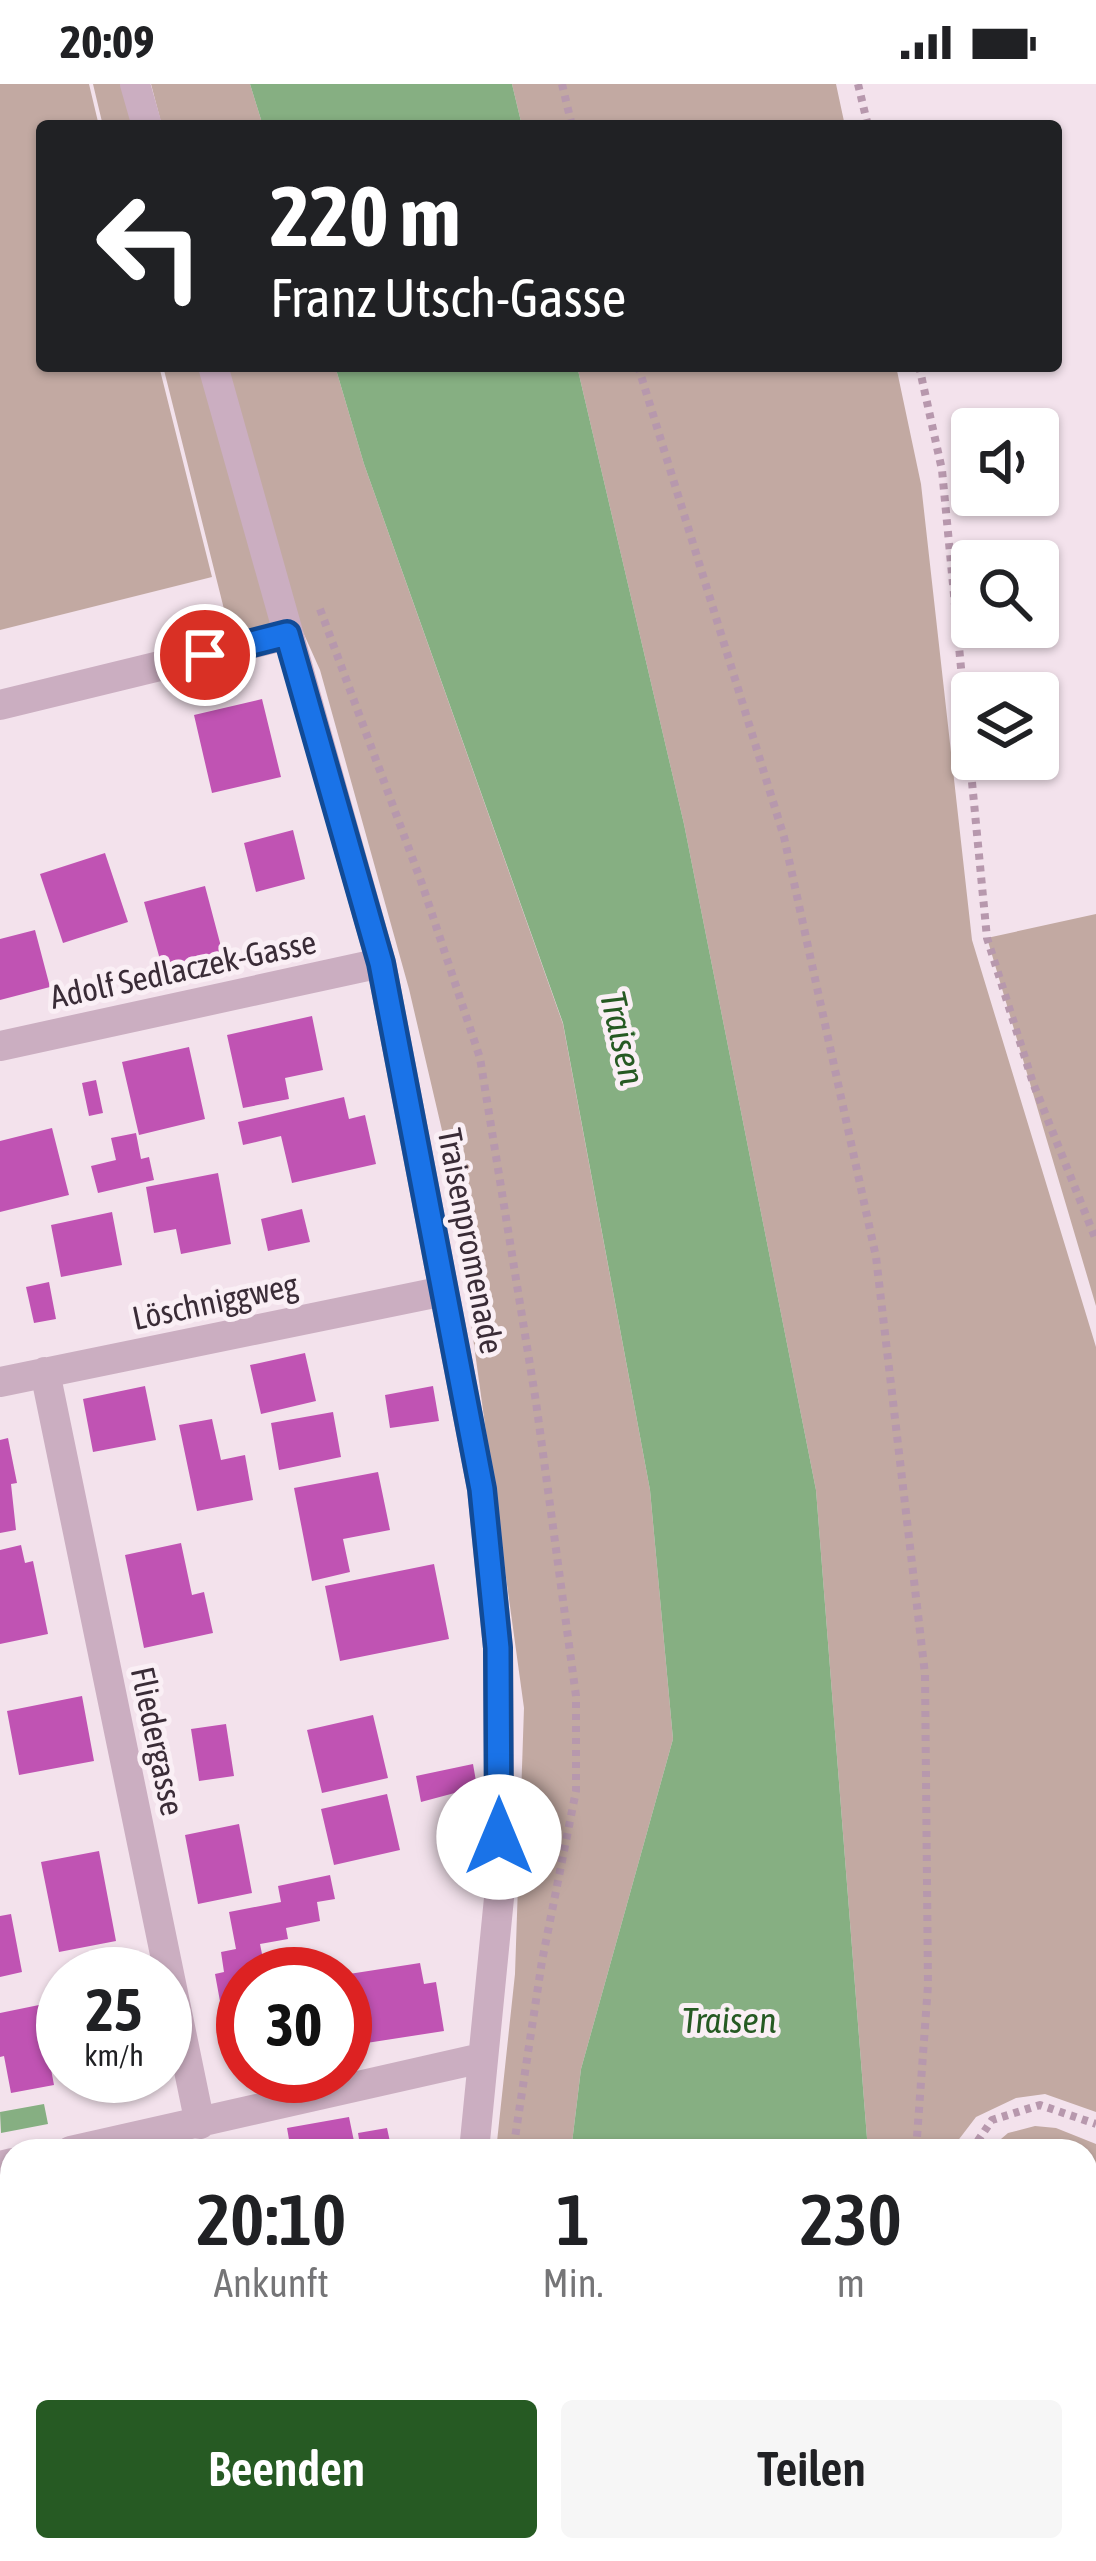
<!DOCTYPE html>
<html lang="de">
<head>
<meta charset="utf-8">
<style>
	:root { --surface:#fff; --page:#f6f6f6; --text:#202124; --muted:#757577; --accent:#265a23 }
	body { margin:0; font-family:"Asap Condensed",sans-serif; background:var(--page); color:var(--text); height:100vh; display:flex; flex-direction:column; font-size:45px; white-space:nowrap }
	* { box-sizing:border-box; margin:0 }
	p { font-size:39px; color:var(--muted) }
	.icon { flex:none; width:66px; height:66px; fill:none; stroke:currentColor; stroke-width:2; stroke-linecap:round; stroke-linejoin:round }
	.map { position:relative; flex:1; overflow:hidden }
	.details { position:absolute; left:0px; top:2055px; width:1098px; height:423px; display:flex; flex-direction:column; background:var(--surface); border-radius:36px 36px 0 0; box-shadow:0 3px 9px #0004 }
	.details>* { flex:none }
	.top-card { position:absolute; left:36px; top:36px; width:1026px; height:252px; border-radius:12px; box-shadow:0 3px 9px #0004; background:#202124; color:#fff; overflow:hidden }
	.controls { position:absolute; left:951px; top:324px; display:grid; gap:24px }
	.controls a { display:grid; place-items:center; width:108px; height:108px; border-radius:12px; background:var(--surface); box-shadow:0 3px 9px #0004; font-size:60px }
	.speed { position:absolute; left:36px; top:1863px; display:flex; gap:24px; font-size:60px; font-weight:700; text-align:center }
	.speed>* { display:grid; place-content:center; width:156px; height:156px; border-radius:50%; background:var(--surface); box-shadow:0 3px 9px #0004; line-height:1 }
	.speed small { font-size:30px; font-weight:400 }
	.speed .limit { border:18px solid #d22; background:#fff; color:#111 }
	.pin { position:absolute; display:grid; place-items:center; width:102px; height:102px; color:#fff; margin:-51px; border:6px solid #fff; border-radius:50%; box-shadow:0 3px 12px #0007 }
	.me { position:absolute; width:132px; margin:-66px; rotate:0deg; stroke-linejoin:round; filter:drop-shadow(0 0 9px #0008) }
	.turn { display:flex; align-items:center; gap:42px; height:252px; padding:0 36px; font-size:54px }
	.turn .icon { width:156px; height:156px; stroke-width:2.5 }
	.turn b { display:block; font-size:84px; line-height:102px }
	.eta { display:flex; justify-content:space-evenly; align-items:center; height:204px; text-align:center }
	.eta b { font-size:72px; font-weight:600; line-height:84px }
	.cta { display:flex; gap:24px; margin-top:auto; padding:24px 36px }
	.cta a { flex:1; height:138px; border-radius:12px; background:var(--accent); color:#fff; font-size:48px; font-weight:600; line-height:138px; text-align:center }
	.cta a+a { background:var(--page); color:var(--text) }
	.status { display:flex; justify-content:space-between; align-items:center; height:84px; padding:0 60px; background:var(--surface); direction:ltr }
	.status svg { height:33px; fill:currentColor }
	.map>svg:first-child { display:block }
	.green { fill:#c2a9a2 }
	.water { fill:#86af82 }
	.building { fill:#c053b3 }
	.lines { fill:none; stroke-linecap:round; stroke-linejoin:round }
	.path { stroke:#b798ad; stroke-width:8; stroke-dasharray:6 6; stroke-linecap:butt }
	.minor { stroke:#cbaec1; stroke-width:30 }
	.route-casing { stroke:#114b97; stroke-width:30 }
	.route { stroke:#1a73e8; stroke-width:21 }
	.labels { text-anchor:middle; dominant-baseline:central; stroke-width:10; stroke-linejoin:round; paint-order:stroke }
	.street-label { font-size:33px; fill:#3a2c37; stroke:#faeff5 }
	.water-label { font-size:36px; font-style:italic; fill:#265a23; stroke:#faeff5 }
</style>
</head>
<body>
<div class="status"><b>20:09</b><svg viewBox="0 0 49 12"><path d="M0 12V9h3v3zM5 12V6h3v6zM10 12V3h3v9zM15 12V0h3v12zM26 1h20v11H26zM47 4h2v5h-2z"/></svg></div>
<div class="map">
<svg width="1096" height="2477" viewBox="0 0 1096 2477">
	<rect width="100%" height="100%" fill="#f3e2ec"/>
	<path class="green" d="M0,0h89l10,42h-57v240h117l53,211 -212,53z
		M93,0h35l12,42h-37z
		M151,0h99l13,42h-101z
		M512,0h324l9,42h-323z
		M163,282h43l71,257 -47,10z
		M224,282h111l29,98 199,560 87,466 23,249 -92,330 -10,82h-75l19,-177 9,-266 -76,-552 -39,-167 -89,-319 -43,-96z
		M577,282h319l25,118 51,456 124,407v765l-51,-18 -29,4 -40,19 -26,34h-82l-52,-661 -132,-666z
		M1096,830v392l-109,-368z
		M1035,2042l21,2 40,16v417h-158l1,-11h147v-399h-99l21,-18z
		M808,2466h105l-1,11h-106z"/>
	<path class="water" d="M250,0h262l10,42h-259z
		M335,282h242l107,458 132,666 52,661h-297l10,-82 92,-330 -23,-249 -87,-467 -199,-559z
		M44,2020l4,20 -47,9 -1,-21z
		M523,2466h285l-2,11h-285z"/>
	<path class="building" d="M262,615l19,78 -69,16 -18,-78z
		M293,746l12,49 -49,13 -12,-49z
		M105,769l23,69 -65,21 -23,-69z
		M205,802l19,72 -60,16 -20,-72z
		M35,846l15,57 -50,13v-61z
		M312,932l11,54 -38,8 4,21 -46,9 -16,-73z
		M189,963l16,72 -66,16 -17,-73z
		M96,996l7,33 -14,3 -7,-33z
		M344,1013l5,22 16,-4 11,49 -84,19 -11,-47 -38,9 -5,-23z
		M52,1044l17,67 -69,17v-71z
		M136,1049l5,26 8,-2 5,23 -56,13 -7,-27 25,-6 -5,-22z
		M218,1089l13,71 -50,10 -5,-25 -22,4 -8,-46z
		M302,1125l8,33 -42,9 -7,-32z
		M112,1128l10,53 -61,12 -10,-52z
		M49,1198l7,37 -22,4 -8,-36z
		M305,1269l11,48 -55,13 -11,-49z
		M145,1302l11,54 -63,12 -10,-53z
		M433,1302l6,35 -49,7 -5,-33z
		M333,1328l8,45 -62,13 -8,-47z
		M212,1335l9,41 24,-5 8,45 -56,11 -18,-86z
		M8,1354l9,45 -6,1 5,46 -16,3v-93z
		M378,1388l12,58 -47,9 7,33 -38,9 -18,-93z
		M181,1459l11,52 12,-3 9,41 -69,15 -19,-93z
		M21,1461l4,18 8,-2 15,73 -48,10v-94z
		M434,1480l15,75 -109,22 -15,-75z
		M82,1612l12,65 -75,14 -12,-64z
		M373,1631l15,63 -66,15 -15,-63z
		M226,1640l8,52 -35,5 -8,-52z
		M473,1680l4,23 -56,15 -5,-26z
		M387,1710l13,56 -66,15 -13,-56z
		M239,1740l13,69 -54,11 -13,-69z
		M99,1767l17,90 -57,11 -18,-90z
		M330,1791l5,24 -18,3 3,19 -34,7 2,11 -28,5 6,30h-23v46l-19,3 -9,-49 9,-2 -3,-20 15,-3 -7,-37 52,-10 -3,-16z
		M11,1830l11,58 -22,5v-61z
		M420,1879l4,21 12,-2 8,49 -84,13 -11,-70z
		M39,1921l15,80 -43,8 -7,-37 -4,1v-44z
		M87,1992h45l1,2 -44,9z
		M349,2033l7,34h-65l-4,-23z
		M387,2044l5,23h-31l-3,-18z
		M6,2157l6,23v32l-12,3v-57z
		M12,2265v66l-12,2v-66z
		M18,2466h46v2l-44,8z"/>
	<g class="lines">
		<path class="path" d="M562,0l10,42
			M858,0l10,42
			M638,282l146,471 92,420 49,417 3,311 -12,166
			M919,282l23,104 45,468 46,145 63,157
			M320,525l102,275 58,174 56,344 40,294v95l-34,170 -29,190
			M971,2067l21,-31 48,-15 56,19
			M1086,2255h10
			M887,2477l1,-11
			M924,2477v-11"/>
		<path class="minor" d="M135,0l12,42
			M213,282l168,597 101,526 16,159 2,240 -26,263
			M0,621l287,-70
			M0,962l381,-83
			M45,1288l155,752
			M0,1298l444,-91
			M71,2067l411,-93
			M0,2082l12,-3
			M0,2378l12,-2
			M429,2477l1,-11"/>
	</g>
	<g class="lines">
		<defs>
			<path id="route" d="M205,571l82,-21 94,329 101,526 16,159 1,189"/>
		</defs>
		<use href="#route" class="route-casing"/>
		<use href="#route" class="route"/>
	</g>
	<g class="labels">
		<g class="street-label">
			<text transform="translate(183 885) rotate(-12)">Adolf Sedlaczek-Gasse</text>
			<text transform="translate(471 1157) rotate(79)">Traisenpromenade</text>
			<text transform="translate(215 1217) rotate(-12)">Löschniggweg</text>
			<text transform="translate(158 1657) rotate(78)">Fliedergasse</text>
		</g>
		<g class="water-label">
			<text transform="translate(623 954) rotate(77)">Traisen</text>
			<text x="729" y="1936">Traisen</text>
		</g>
	</g>
</svg>
<div class="controls">
<a><svg class="icon" aria-label="sound" viewBox="0 0 24 24"><path d="M4 9h4l5-4v14l-5-4H4zM17 9q2 3 0 6"/></svg></a>
<a><svg class="icon" aria-label="search" viewBox="0 0 24 24"><circle cx="10" cy="10" r="6"/><path d="M15 15l6 6"/></svg></a>
<a><svg class="icon" aria-label="layers" viewBox="0 0 24 24"><path d="M12 4l9 5-9 5-9-5zM3 14l9 5 9-5"/></svg></a>
</div>
<div class="speed"><div>25<small>km/h</small></div><div class="limit">30</div></div>
<div class="pin" style="left:205px;top:571px;background:#d93025"><svg class="icon" aria-label="arrive" viewBox="0 0 24 24"><path d="M6 21V4h12l-3 4 3 4H6"/></svg></div>
<svg class="me" style="left:499px;top:1753px" viewBox="-20 -20 40 40"><circle r="19" fill="#fff"/><path d="M0-13L10 11 0 6-10 11z" fill="#1a73e8"/></svg>
<div class="top-card">
<div class="turn"><svg class="icon" aria-label="left" viewBox="0 0 24 24"><path d="M17 20v-9H6M10 6l-5 5 5 5"/></svg><div><b>220 m</b>Franz Utsch-Gasse</div></div>
</div>
<section class="details">
<div class="eta">
<div><b>20:10</b><p>Ankunft</p></div>
<div><b>1</b><p>Min.</p></div>
<div><b>230</b><p>m</p></div>
</div>
<div class="cta"><a>Beenden</a><a>Teilen</a></div>
</section>
</div>
</body>
</html>
